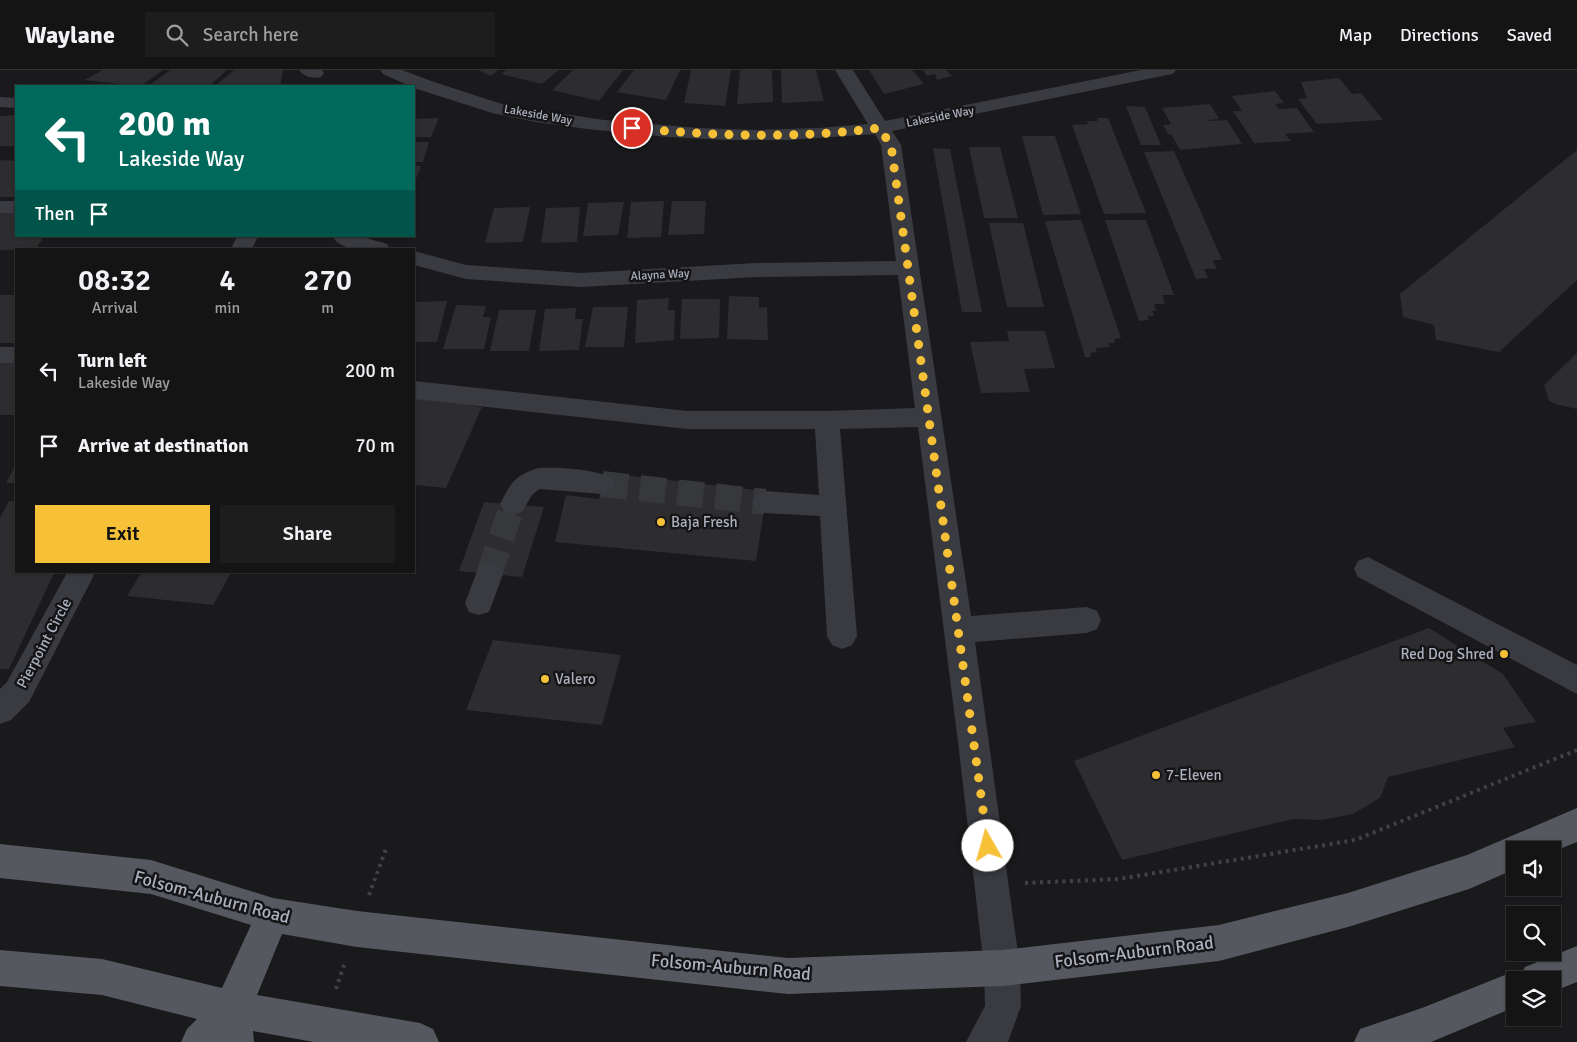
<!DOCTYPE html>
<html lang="en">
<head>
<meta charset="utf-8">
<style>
	:root { --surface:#141415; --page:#1d1d1e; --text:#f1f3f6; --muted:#9d9ea0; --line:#333334; --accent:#f7c137 }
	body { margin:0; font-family:Signika,sans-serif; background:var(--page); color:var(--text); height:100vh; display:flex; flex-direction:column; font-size:19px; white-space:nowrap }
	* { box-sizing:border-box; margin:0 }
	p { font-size:16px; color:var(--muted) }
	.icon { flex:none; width:28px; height:28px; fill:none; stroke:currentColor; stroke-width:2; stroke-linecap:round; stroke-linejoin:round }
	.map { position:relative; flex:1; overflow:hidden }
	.drawer { position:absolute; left:15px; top:178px; width:400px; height:325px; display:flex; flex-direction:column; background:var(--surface); border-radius:0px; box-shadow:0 1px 4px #0004,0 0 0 1px var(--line) }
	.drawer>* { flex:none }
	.guide { position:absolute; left:15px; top:15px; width:400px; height:152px; border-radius:0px; box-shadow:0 1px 4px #0004,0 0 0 1px var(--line); background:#00695c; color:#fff; overflow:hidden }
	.tools { position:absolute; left:1506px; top:771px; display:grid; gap:10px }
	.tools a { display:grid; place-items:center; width:55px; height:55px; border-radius:0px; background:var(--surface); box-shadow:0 1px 4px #0004,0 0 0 1px var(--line); font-size:25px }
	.pin { position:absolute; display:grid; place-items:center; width:42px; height:42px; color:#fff; margin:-21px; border:2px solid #fff; border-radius:50%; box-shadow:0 1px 5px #0007 }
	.me { position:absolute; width:55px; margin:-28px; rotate:353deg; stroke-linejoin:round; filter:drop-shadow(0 0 4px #0008) }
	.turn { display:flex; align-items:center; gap:18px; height:105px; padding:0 20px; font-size:22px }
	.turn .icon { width:65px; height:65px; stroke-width:2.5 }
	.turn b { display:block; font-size:35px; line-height:42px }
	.then { display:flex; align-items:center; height:48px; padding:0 20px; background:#0003; gap:10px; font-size:19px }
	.eta { display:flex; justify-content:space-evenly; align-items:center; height:85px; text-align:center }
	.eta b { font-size:30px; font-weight:600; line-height:35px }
	.button { display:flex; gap:10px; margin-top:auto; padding:10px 20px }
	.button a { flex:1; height:58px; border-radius:0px; background:var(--accent); color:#111; font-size:20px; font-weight:600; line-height:58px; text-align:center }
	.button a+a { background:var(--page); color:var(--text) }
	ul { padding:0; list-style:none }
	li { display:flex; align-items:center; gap:15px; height:75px; padding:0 20px }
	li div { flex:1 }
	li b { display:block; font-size:19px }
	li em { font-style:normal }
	header { display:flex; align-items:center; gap:30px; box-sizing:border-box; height:70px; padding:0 25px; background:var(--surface); border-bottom:1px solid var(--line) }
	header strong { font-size:24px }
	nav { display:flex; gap:28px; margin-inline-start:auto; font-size:18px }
	.search { width:350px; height:45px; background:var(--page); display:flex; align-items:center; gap:12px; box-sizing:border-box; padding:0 18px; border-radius:0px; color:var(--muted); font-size:19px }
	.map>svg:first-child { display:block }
	.building { fill:#2d2d30 }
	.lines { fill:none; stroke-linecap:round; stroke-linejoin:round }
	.minor-tunnel { stroke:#37383c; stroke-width:26; stroke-dasharray:26 12; stroke-linecap:butt }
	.path { stroke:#404248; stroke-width:4; stroke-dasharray:3 4.5; stroke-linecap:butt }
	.minor { fill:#3a3b41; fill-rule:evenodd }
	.major { fill:#565860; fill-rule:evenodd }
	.route { stroke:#f7c137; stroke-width:9; stroke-dasharray:0 16.2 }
	.poi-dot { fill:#f7c137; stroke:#151517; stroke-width:2 }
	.labels { text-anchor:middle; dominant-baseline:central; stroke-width:5; stroke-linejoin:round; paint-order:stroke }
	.far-street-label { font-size:12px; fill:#acb0bc; stroke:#151517 }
	.poi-label { font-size:15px; fill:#acb0bc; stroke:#151517; text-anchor:start }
	.street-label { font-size:15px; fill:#acb0bc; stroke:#151517 }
	.near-street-label { font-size:18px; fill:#acb0bc; stroke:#151517 }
</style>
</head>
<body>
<header>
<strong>Waylane</strong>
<div class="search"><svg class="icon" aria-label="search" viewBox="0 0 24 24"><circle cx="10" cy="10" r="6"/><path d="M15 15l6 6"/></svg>Search here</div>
<nav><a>Map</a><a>Directions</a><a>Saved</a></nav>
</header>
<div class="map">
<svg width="1577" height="972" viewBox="0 0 1577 972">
	<rect width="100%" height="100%" fill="#1a1a1c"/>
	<path class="building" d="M103,0h60l-22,16 -57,-6z
		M170,0h57l-18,16 -59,-1z
		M234,0h49l-3,16h-65z
		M478,0h20l-7,6z
		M506,0h53l-17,14 -41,-10z
		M573,0h50l-24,31 -47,-11z
		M634,0h46l-14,30 -49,-8z
		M691,0h40l-6,36 -41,-3z
		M740,0h32l1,32 -36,2z
		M781,0h35l8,31 -42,2z
		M869,0h43l12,14 -40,10z
		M923,0h23l6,6 -15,4 -2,-6 -8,2z
		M1339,8l13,16 9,-1 22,27 -66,4 -19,-25 9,-1 -6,-16z
		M1275,21l9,12 -9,1 4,5 18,-1 17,24 -29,2 6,7 -37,2 -21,-32h9l-10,-15z
		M1210,34l9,15 -10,1v1l18,-1 15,24 -62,6 -9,-16h-3l-5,-9 8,-1 -9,-16z
		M1126,36l19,1 16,38h-20z
		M16,45v31h-16v-30z
		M439,48l-8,19h-17v-18z
		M1097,48h11l38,95 -42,1 -32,-89 16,-1 -1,-3h11z
		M1022,66h33l26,78 -38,1z
		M414,72h15l-6,20h-9z
		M969,77h31l18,71h-34z
		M933,78l17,1 32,163h-20z
		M1577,80v130l-78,72 -63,-12 -2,-15 -31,-8 -3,-23z
		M1174,81l48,109h-9l4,9h-13l4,9 -12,1 -52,-127z
		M0,90l16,1v36h-16z
		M414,96h7l-7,18z
		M664,131l-3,36 -34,1 4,-36z
		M672,131h34l-2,33 -36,1z
		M624,132l-6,33 -35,1 5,-33z
		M530,137l-7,35 -38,1 9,-35z
		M580,137l-3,35 -36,1 5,-35z
		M0,141h16v25h28l-8,13 -36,1z
		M1081,150l40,118 -7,1 1,4h-6l1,4 -15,1 2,4 -7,1 1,4h-6l-40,-136z
		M1105,150h41l28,75h-12l3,9h-11l2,7h-4l2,5h-7l2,4 -10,1z
		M989,153h34l21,84h-37z
		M0,225h16v48h-16z
		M729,226l30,1v11l8,-1 1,33 -41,-1z
		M669,228l-1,12h7l-1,30 -39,3 2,-43z
		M682,229h38l-1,39 -39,1z
		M447,231l-10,41h-23v-40z
		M456,235l30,1 -3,11h8l-7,32h-41z
		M593,237h35l-4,40h-39z
		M576,238l-1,11h8l-4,31 -40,1 6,-42z
		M499,240h37l-7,41h-39z
		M1007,261h38l10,37 -31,1 6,23 -49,1 -11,-51 39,-1z
		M1577,283v56l-18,-4 -10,-4 -5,-16z
		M0,292h16v50l-2,3h-14z
		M414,328l68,9 -36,81 -32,-3z
		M16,394v19h-10z
		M605,403l162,18 -11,70 -201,-19 11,-47 33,4z
		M9,431h7v70h39l-46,98h-9v-151z
		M484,432l60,5 -22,70 -63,-6z
		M142,501h90l-19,34 -86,-9z
		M1429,558l74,46 33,48 -33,6 12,19 -127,30 -8,21 -27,16 -31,6 -29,-1 -171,41 -48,-99z
		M493,570l128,15 -19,70 -136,-15z"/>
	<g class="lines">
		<path class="minor-tunnel" d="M602,414l163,18
			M489,504l24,-70"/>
		<path class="path" d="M1025,813l94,-4 236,-39 222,-90
			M369,825l17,-46
			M336,919l9,-27"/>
		<path class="minor" d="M299,0h23l2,3 -3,4c-8,2 -17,0 -22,-7z
			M380,0h22l32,12 71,23 99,15 94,8 60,2 61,-2 49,-4 -33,-54h18l32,51 256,-51h35l-3,4 -6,1 -275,56 9,14 70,471 116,-9 10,4 4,9 -4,9 -10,4 -112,9 45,326 1,38 -13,36h-42l19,-36 -1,-38 -25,-218 -41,-323 -78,2 17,207 -5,9 -10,4 -10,-4 -5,-9 -7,-120 -55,-3 -9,-3 -4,-8 4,-8 9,-3 54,4 -4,-66h-128l-273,-30v-18l273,30h140l88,-3 -17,-133 -142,2 -175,10 -115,-8 -52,-14v-14l52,14 115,8 175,-10 140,-2 -15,-116 -6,-11 -86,6h-61l-60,-3 -81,-8 -51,-7 -44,-9 -78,-25 -31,-14z
			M0,27l16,1v10l-16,-1z
			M0,131h16v12h-16z
			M237,166h21l-6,13h-21z
			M332,166h27l28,8 3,5c-18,0 -47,5 -58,-13z
			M0,277h16v16h-16z
			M538,398c23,-1 51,1 73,9l4,7 -4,7 -9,3 -63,-5 -7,6 -10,17 -9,3 -9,-3 -4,-8c10,-20 15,-29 38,-36z
			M1368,487l209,108v29l-219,-117 -4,-8 4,-8z
			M489,492l10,4 4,8 -14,38 -10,3 -10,-3 -4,-9 14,-37z
			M68,501h28l-67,131 -18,18 -11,4v-35l7,-7z"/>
		<path class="major" d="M1577,738v34l-25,10v-2h-37v19l-46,20 -121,38 -129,34 -217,25 -214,8 -431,-47 -75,-13 -25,61 163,28 13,6 6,13h-125l-61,-11 1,11h-73l6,-13 10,-10 -95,-24 -102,-9v-36l102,9 120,29 29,-63 -100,-31 -151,-16v-34l151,16 122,38 84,13 431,47 214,-8 217,-25 129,-32 119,-38z
			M1577,876v36l-25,10v-12h-37v27l-84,35h-77l6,-13 62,-21 93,-37 7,3 3,-7z"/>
	</g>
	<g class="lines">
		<path class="route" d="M632,58c83,8 164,11 247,0l12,17 97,701"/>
	</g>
	<g class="poi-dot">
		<circle cx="661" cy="452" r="5"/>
		<circle cx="1504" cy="584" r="5"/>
		<circle cx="545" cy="609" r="5"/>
		<circle cx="1156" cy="705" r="5"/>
	</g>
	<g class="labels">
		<g class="far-street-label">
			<text transform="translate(538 45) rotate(10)">Lakeside Way</text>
			<text transform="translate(940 47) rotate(-11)">Lakeside Way</text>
			<text transform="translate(660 205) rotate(-3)">Alayna Way</text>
		</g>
		<g class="poi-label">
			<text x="671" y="452">Baja Fresh</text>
			<text x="1494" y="584" text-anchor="end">Red Dog Shred</text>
			<text x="555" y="609">Valero</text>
			<text x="1166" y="705">7-Eleven</text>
		</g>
		<g class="street-label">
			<text transform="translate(44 573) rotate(-62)">Pierpoint Circle</text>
		</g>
		<g class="near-street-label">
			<text transform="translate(212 827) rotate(15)">Folsom-Auburn Road</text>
			<text transform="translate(1134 882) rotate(-7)">Folsom-Auburn Road</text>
			<text transform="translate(731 897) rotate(5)">Folsom-Auburn Road</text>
		</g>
	</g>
</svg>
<div class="tools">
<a><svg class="icon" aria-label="sound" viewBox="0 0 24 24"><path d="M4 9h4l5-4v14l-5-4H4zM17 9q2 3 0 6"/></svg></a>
<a><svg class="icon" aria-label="search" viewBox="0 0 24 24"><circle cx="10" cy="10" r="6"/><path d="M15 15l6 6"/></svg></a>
<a><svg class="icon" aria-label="layers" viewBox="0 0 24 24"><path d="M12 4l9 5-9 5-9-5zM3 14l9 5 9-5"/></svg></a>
</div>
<div class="pin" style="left:632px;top:58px;background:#d93025"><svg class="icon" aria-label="arrive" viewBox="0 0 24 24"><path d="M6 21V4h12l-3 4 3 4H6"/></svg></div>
<svg class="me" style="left:988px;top:776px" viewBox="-20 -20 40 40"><circle r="19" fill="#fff"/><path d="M0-13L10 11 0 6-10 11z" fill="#f7c137"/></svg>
<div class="guide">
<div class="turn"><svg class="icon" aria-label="left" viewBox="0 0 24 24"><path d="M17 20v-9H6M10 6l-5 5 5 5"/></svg><div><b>200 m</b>Lakeside Way</div></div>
<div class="then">Then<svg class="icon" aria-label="arrive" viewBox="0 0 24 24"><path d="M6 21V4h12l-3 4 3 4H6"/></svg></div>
</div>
<section class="drawer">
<div class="eta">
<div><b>08:32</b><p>Arrival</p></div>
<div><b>4</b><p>min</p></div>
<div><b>270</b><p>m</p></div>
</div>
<ul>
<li><svg class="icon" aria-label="left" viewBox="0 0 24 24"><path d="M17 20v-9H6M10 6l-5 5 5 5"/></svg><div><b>Turn left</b><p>Lakeside Way</p></div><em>200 m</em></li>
<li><svg class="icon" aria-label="arrive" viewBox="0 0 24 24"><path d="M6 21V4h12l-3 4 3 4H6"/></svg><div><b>Arrive at destination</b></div><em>70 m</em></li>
</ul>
<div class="button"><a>Exit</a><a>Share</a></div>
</section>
</div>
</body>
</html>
